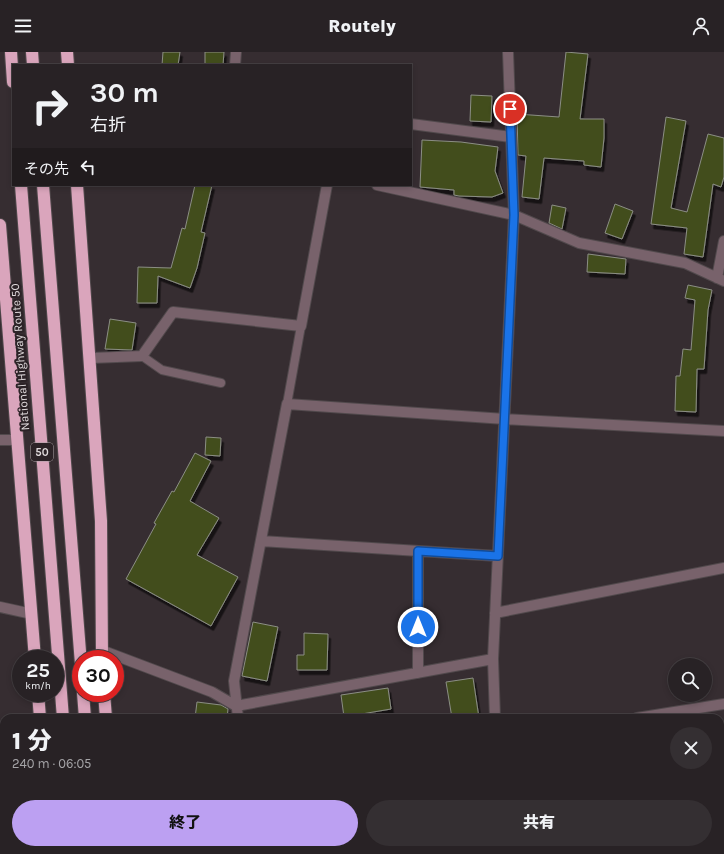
<!DOCTYPE html>
<html lang="ja">
<head>
<meta charset="utf-8">
<style>
	:root { --surface:#282225; --page:#342f32; --text:#f1f3f6; --muted:#a5a4a7; --line:#443f42; --accent:#bca0f2 }
	body { margin:0; font-family:Karla,"Noto Sans JP",sans-serif; background:var(--page); color:var(--text); height:100vh; display:flex; flex-direction:column; font-size:15px; white-space:nowrap }
	* { box-sizing:border-box; margin:0 }
	p { font-size:13px; color:var(--muted) }
	.icon { flex:none; width:22px; height:22px; fill:none; stroke:currentColor; stroke-width:2; stroke-linecap:round; stroke-linejoin:round }
	.map { position:relative; flex:1; overflow:hidden }
	.sheet { position:absolute; left:0px; top:662px; width:724px; height:140px; display:flex; flex-direction:column; background:var(--surface); border-radius:12px 12px 0 0; box-shadow:0 2px 6px #0003,0 0 0 1px var(--line) }
	.sheet>* { flex:none }
	.banner { position:absolute; left:12px; top:12px; width:400px; height:122px; border-radius:0px; box-shadow:0 2px 6px #0003,0 0 0 1px var(--line); background:#282225; color:var(--text); overflow:hidden }
	.fabs { position:absolute; left:668px; top:606px; display:grid; gap:8px }
	.fabs a { display:grid; place-items:center; width:44px; height:44px; border-radius:50%; background:var(--surface); box-shadow:0 2px 6px #0003,0 0 0 1px var(--line); font-size:20px }
	.speed { position:absolute; left:12px; top:598px; display:flex; gap:8px; font-size:20px; font-weight:700; text-align:center }
	.speed>* { display:grid; place-content:center; width:52px; height:52px; border-radius:50%; background:var(--surface); box-shadow:0 2px 6px #0003,0 0 0 1px var(--line); line-height:1 }
	.speed small { font-size:10px; font-weight:400 }
	.speed .limit { border:6px solid #d22; background:#fff; color:#111 }
	.pin { position:absolute; display:grid; place-items:center; width:34px; height:34px; color:#fff; margin:-17px; border:2px solid #fff; border-radius:50%; box-shadow:0 1px 4px #0007 }
	.me { position:absolute; width:44px; margin:-22px; rotate:0deg; stroke-linejoin:round; filter:drop-shadow(0 0 3px #0008) }
	.turn { display:flex; align-items:center; gap:14px; height:84px; padding:0 12px; font-size:18px }
	.turn .icon { width:52px; height:52px; stroke-width:2.5 }
	.turn b { display:block; font-size:28px; line-height:34px }
	.then { display:flex; align-items:center; height:38px; padding:0 12px; background:#0003; gap:8px; font-size:15px }
	.round { display:grid; place-items:center; flex:none; width:42px; height:42px; border-radius:21px; background:var(--page) }
	.headline { display:flex; align-items:center; justify-content:space-between; height:68px; padding:0 12px }
	h1 { font-size:24px; font-weight:800; line-height:30px }
	.primary-button { display:flex; gap:8px; margin-top:auto; padding:8px 12px }
	.primary-button a { flex:1; height:46px; border-radius:24px; background:var(--accent); color:#111; font-size:16px; font-weight:800; line-height:46px; text-align:center }
	.primary-button a+a { background:var(--page); color:var(--text) }
	header { display:flex; justify-content:space-between; align-items:center; height:52px; padding:0 12px; background:var(--surface); font-size:18px; font-weight:800 }
	.map>svg:first-child { display:block }
	.building { fill:#434d1f; stroke:#8b8e84; filter:url(#shadow) }
	.lines { fill:none; stroke-linecap:round; stroke-linejoin:round }
	.lane-casing { stroke:#51494c; stroke-width:10 }
	.street-casing { stroke:#51494c; stroke-width:12 }
	.highway-casing { stroke:#51494c; stroke-width:14 }
	.lane { stroke:#78626b; stroke-width:8 }
	.street { stroke:#78626b; stroke-width:10 }
	.highway { stroke:#daa5bc; stroke-width:12 }
	.route-casing { stroke:#114b97; stroke-width:10 }
	.route { stroke:#1a73e8; stroke-width:7 }
	.labels { text-anchor:middle; dominant-baseline:central; stroke-width:4; stroke-linejoin:round; paint-order:stroke }
	.shield { fill:#2c2327; stroke:#a9a2a5; stroke-width:1 }
	.shield-label { font-size:11px; font-weight:bold; fill:#dfd9db }
	.street-label { font-size:12px; fill:#dfd9db; stroke:#2c2327 }
</style>
</head>
<body>
<header><svg class="icon" aria-label="menu" viewBox="0 0 24 24"><path d="M4 6h16M4 12h16M4 18h16"/></svg>Routely<svg class="icon" aria-label="person" viewBox="0 0 24 24"><circle cx="12" cy="8" r="4"/><path d="M4 21q1-7 8-7t8 7"/></svg></header>
<div class="map">
<svg width="724" height="802" viewBox="0 0 724 802">
	<defs>
		<filter id="shadow"><feDropShadow dx="2.5" dy="4.5" stdDeviation="0" flood-color="#0009"/></filter>
	</defs>
	<rect width="100%" height="100%" fill="#362d31"/>
	<path class="building" d="M163,0h17l-2,13h-16z
		M205,0h19l-1,13h-18z
		M566,0l22,2 -8,65h24v19l-3,29 -17,-2v-4l-40,-3 -5,41 -17,-2 4,-41 -8,-1 -1,-41 42,3z
		M471,43l21,1 -1,26 -21,-1z
		M666,65l20,4 -15,87 16,4 21,-78 16,4v39l-3,10 -8,-3 -10,73 -19,-3 3,-26 -36,-4z
		M422,88l39,2 37,5 -3,24 8,22 -11,4 -33,-1 -5,-1v-5l-34,-3z
		M195,133h17l-11,47 4,1 -8,35 -7,20 -32,-12 -1,27h-20l1,-36 33,1 11,-40 3,1z
		M615,152l18,7 -11,28 -17,-6z
		M552,153l14,3 -4,21 -13,-6z
		M588,202l38,5 -1,15 -38,-2z
		M688,233l24,5 -4,20 -4,59h-7l-1,43 -21,-1 1,-35h4l3,-27 8,1 4,-50 -10,-2z
		M110,267l26,4 -4,27 -27,-1z
		M206,385l15,1 -1,18 -15,-1z
		M195,401l16,8 -21,40 29,17 -22,37 41,22 -27,49 -85,-47 30,-55 -2,-1 18,-32 2,1z
		M253,570l25,5 -11,54 -25,-5z
		M304,581l24,1 -1,36h-30v-15h7z
		M473,626l6,40h-27l-6,-36z
		M388,636l3,21 -47,8 -3,-22z
		M197,650l24,3 7,4 -1,9h-32z"/>
	<g class="lines">
		<defs>
			<path id="lane" d="M142,304l20,14 59,13
				M287,352l14,-78"/>
			<path id="street" d="M235,13l1,-13
				M411,72l100,13
				M377,133l137,30 65,28 106,20 39,18
				M717,226l7,-37
				M91,306l51,-2 31,-44 128,14 26,-141
				M0,388h18
				M261,489l237,15
				M0,555l32,7
				M495,561l229,-45
				M101,598l111,42 24,14 257,-47
				M418,621v-122
				M238,666l-4,-37 53,-277 218,15 219,12
				M495,666l-2,-59 21,-444 -6,-163
				M637,666l87,-14
				M254,798l1,4
				M504,798v4"/>
			<path id="highway" d="M11,0l2,30
				M32,0l1,13
				M67,0l1,13
				M21,133l42,533
				M43,133l38,479
				M77,133l24,336 1,138
				M0,173l35,434
				M38,641l2,25
				M83,641l2,25
				M104,641l2,25
				M50,798v4
				M73,798v4
				M96,798v4
				M116,798v4"/>
		</defs>
		<use href="#lane" class="lane-casing"/>
		<use href="#street" class="street-casing"/>
		<use href="#highway" class="highway-casing"/>
		<use href="#lane" class="lane"/>
		<use href="#street" class="street"/>
		<use href="#highway" class="highway"/>
	</g>
	<g class="lines">
		<defs>
			<path id="route" d="M418,575v-76l80,5 16,-341 -4,-106"/>
		</defs>
		<use href="#route" class="route-casing"/>
		<use href="#route" class="route"/>
	</g>
	<g class="labels">
		<rect class="shield" x="31" y="391" width="22" height="18" rx="3"/>
		<g class="shield-label">
			<text x="42" y="400">50</text>
		</g>
		<g class="street-label">
			<text transform="translate(20 305) rotate(-94)">National Highway Route 50</text>
		</g>
	</g>
</svg>
<div class="fabs">
<a><svg class="icon" aria-label="search" viewBox="0 0 24 24"><circle cx="10" cy="10" r="6"/><path d="M15 15l6 6"/></svg></a>
</div>
<div class="speed"><div>25<small>km/h</small></div><div class="limit">30</div></div>
<div class="pin" style="left:510px;top:57px;background:#d93025"><svg class="icon" aria-label="arrive" viewBox="0 0 24 24"><path d="M6 21V4h12l-3 4 3 4H6"/></svg></div>
<svg class="me" style="left:418px;top:575px" viewBox="-20 -20 40 40"><circle r="17" fill="#1a73e8" stroke="#fff" stroke-width="3"/><path d="M0-11L8 9 0 5-8 9z" fill="#fff"/></svg>
<div class="banner">
<div class="turn"><svg class="icon" aria-label="right" viewBox="0 0 24 24"><path d="M7 20v-9h11M14 6l5 5-5 5"/></svg><div><b>30 m</b>右折</div></div>
<div class="then">その先<svg class="icon" aria-label="left" viewBox="0 0 24 24"><path d="M17 20v-9H6M10 6l-5 5 5 5"/></svg></div>
</div>
<section class="sheet">
<div class="headline"><div><h1>1 分</h1><p>240 m · 06:05</p></div><a class="round"><svg class="icon" aria-label="close" viewBox="0 0 24 24"><path d="M6 6l12 12M18 6L6 18"/></svg></a></div>
<div class="primary-button"><a>終了</a><a>共有</a></div>
</section>
</div>
</body>
</html>
